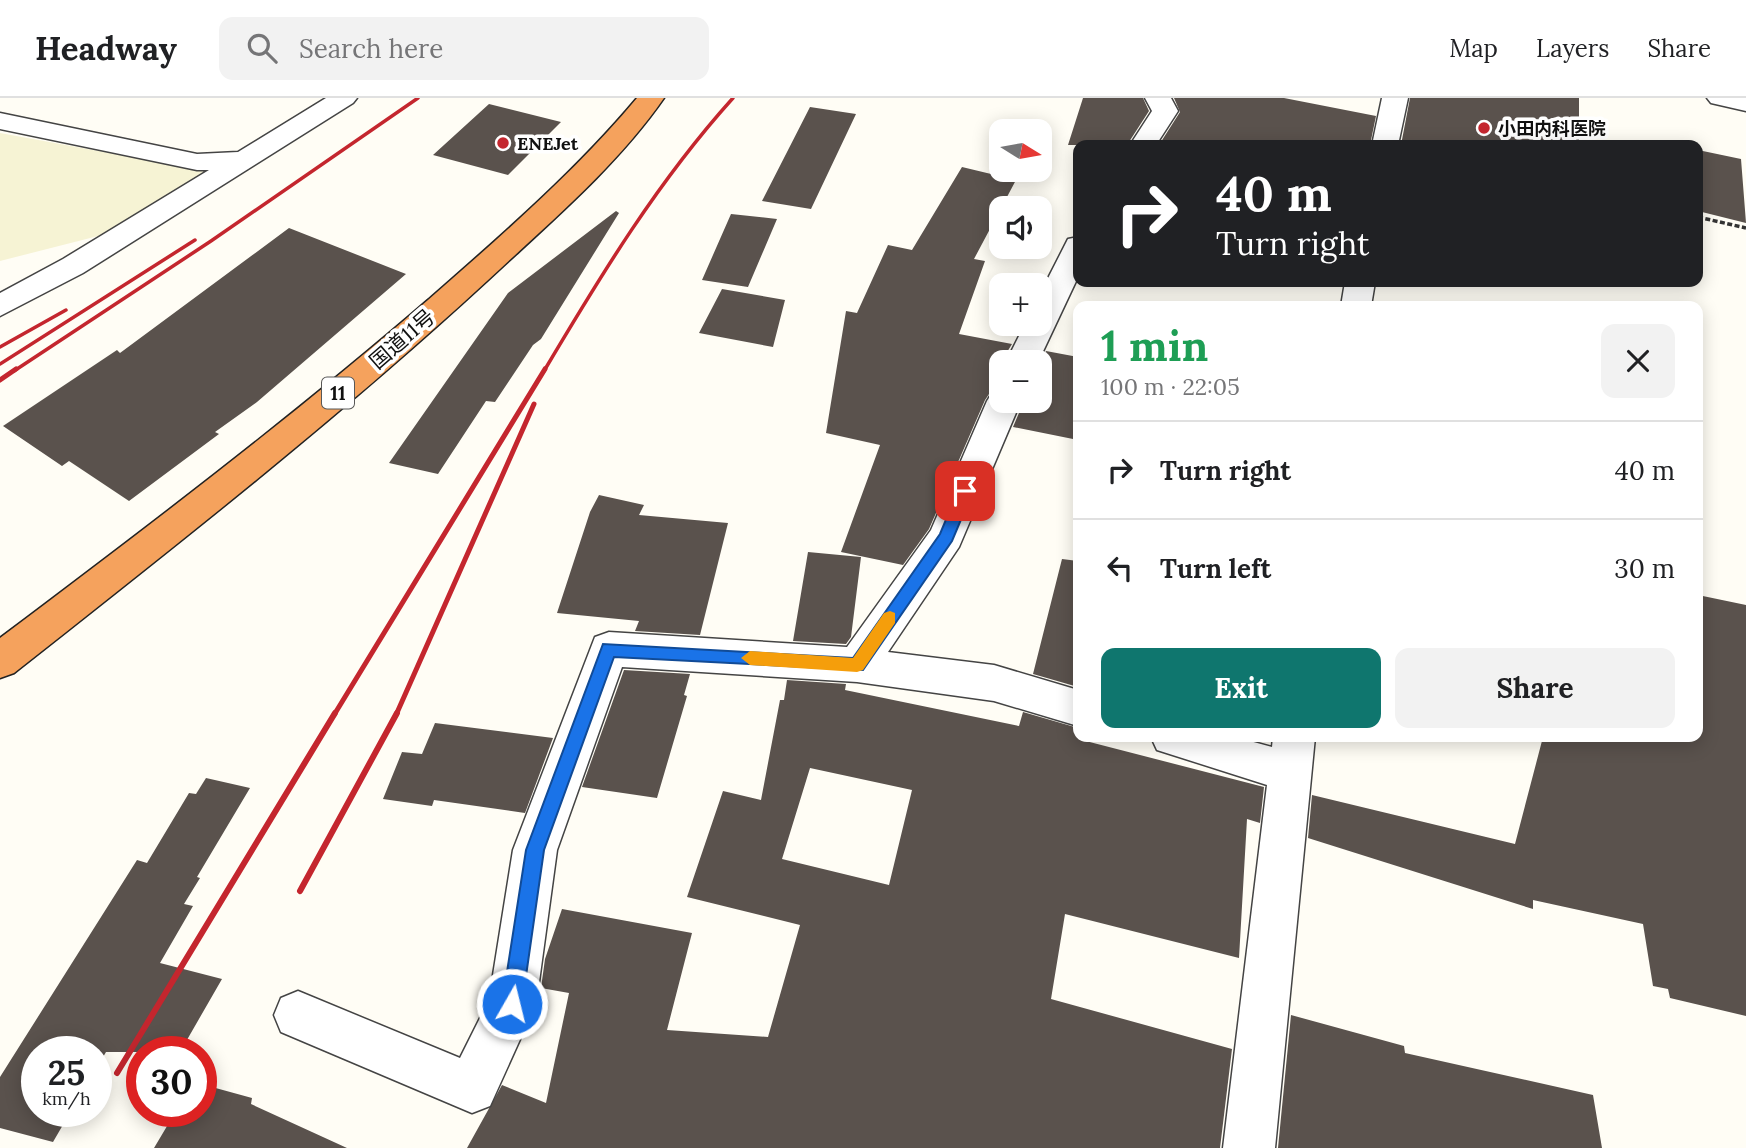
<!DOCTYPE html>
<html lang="en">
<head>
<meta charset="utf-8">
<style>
	:root { --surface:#fff; --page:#f2f2f2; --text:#202124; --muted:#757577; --line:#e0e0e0; --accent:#0f766e }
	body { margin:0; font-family:Lora,"Noto Sans JP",serif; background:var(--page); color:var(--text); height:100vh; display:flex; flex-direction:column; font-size:26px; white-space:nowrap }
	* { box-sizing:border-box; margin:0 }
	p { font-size:23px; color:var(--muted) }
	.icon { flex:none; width:38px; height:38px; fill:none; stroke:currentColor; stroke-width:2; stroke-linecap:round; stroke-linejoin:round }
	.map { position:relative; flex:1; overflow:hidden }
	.details { position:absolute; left:1073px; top:203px; width:630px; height:441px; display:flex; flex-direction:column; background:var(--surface); border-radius:14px; box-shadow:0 4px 18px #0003 }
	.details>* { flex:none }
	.top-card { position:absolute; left:1073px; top:42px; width:630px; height:147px; border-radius:14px; box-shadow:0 4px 18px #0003; background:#202124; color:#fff; overflow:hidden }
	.needle { width:46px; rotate:101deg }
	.fabs { position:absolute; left:989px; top:21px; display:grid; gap:14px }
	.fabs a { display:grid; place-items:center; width:63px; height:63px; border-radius:14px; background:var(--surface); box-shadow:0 4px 18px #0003; font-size:35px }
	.speed { position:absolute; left:21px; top:938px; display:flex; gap:14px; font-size:35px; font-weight:700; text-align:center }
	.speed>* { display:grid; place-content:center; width:91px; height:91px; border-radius:50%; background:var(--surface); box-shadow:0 4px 18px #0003; line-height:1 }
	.speed small { font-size:18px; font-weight:400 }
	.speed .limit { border:10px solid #d22; background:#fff; color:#111 }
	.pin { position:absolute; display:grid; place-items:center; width:60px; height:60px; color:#fff; margin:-30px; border-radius:14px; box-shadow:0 4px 10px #0006 }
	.me { position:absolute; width:77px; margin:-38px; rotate:8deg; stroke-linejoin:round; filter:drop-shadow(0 0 5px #0008) }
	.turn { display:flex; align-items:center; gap:24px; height:147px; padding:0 28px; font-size:32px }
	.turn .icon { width:91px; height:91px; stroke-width:2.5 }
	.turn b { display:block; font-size:49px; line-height:60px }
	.round { display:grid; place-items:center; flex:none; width:74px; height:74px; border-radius:14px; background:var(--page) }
	.headline { display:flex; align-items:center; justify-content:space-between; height:119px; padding:0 28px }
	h1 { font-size:42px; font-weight:700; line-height:52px; color:#1e9e55 }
	.action { display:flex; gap:14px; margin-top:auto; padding:14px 28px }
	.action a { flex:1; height:80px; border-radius:14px; background:var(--accent); color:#fff; font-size:28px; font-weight:700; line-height:80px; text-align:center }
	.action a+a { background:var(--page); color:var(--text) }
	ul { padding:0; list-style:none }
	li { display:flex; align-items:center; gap:21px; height:98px; padding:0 28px; border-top:2px solid var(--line) }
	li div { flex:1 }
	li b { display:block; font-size:26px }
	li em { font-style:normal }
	header { display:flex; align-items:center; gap:42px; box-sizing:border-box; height:98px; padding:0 35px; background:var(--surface); border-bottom:2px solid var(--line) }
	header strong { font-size:33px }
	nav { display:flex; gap:38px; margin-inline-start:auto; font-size:24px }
	.search { width:490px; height:63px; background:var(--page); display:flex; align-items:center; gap:18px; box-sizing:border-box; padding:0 24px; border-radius:14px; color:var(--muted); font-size:26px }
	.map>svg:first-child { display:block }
	.farmland { fill:#f6f3d4 }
	.building { fill:#5a524d; fill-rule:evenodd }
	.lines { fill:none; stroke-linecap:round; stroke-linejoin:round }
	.minor-casing { stroke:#444; stroke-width:3 }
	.highway-casing { stroke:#222; stroke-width:3 }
	.path { stroke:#333; stroke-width:3.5; stroke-dasharray:5 2.5; stroke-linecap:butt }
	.minor { fill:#fff; fill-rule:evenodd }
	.highway { fill:#f5a25d; fill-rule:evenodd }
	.rail-far2 { stroke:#c4262e; stroke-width:3.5 }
	.rail-far1 { stroke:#c4262e; stroke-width:5 }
	.rail { stroke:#c4262e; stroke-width:6 }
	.route { fill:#1a73e8; stroke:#114b97; stroke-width:2 }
	.slow { fill:#f59e0b }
	.poi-dot { fill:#c4262e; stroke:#fff; stroke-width:2.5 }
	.labels { text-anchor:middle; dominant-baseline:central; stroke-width:7; stroke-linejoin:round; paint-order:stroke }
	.far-poi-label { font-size:18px; font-weight:bold; fill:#111; stroke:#fff; text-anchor:start }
	.shield { fill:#fff; stroke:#585858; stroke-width:2 }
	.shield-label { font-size:19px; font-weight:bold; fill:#111 }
	.street-label { font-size:21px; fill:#111; stroke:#fff }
</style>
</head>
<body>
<header>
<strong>Headway</strong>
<div class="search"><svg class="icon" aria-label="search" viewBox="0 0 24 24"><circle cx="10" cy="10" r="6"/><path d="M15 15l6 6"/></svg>Search here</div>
<nav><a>Map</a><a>Layers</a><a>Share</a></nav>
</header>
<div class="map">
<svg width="1746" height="1050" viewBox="0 0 1746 1050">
	<rect width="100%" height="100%" fill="#fffdf5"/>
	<path class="farmland" d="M0,35l208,38 -106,64 -102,26z"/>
	<path class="building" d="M1083,0h60l6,13 -22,34h-59z
		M1174,0h110l92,18 -6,29h-211l21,-33z
		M1410,0h169v47h-178z
		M489,6l72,18 -53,53 -75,-20z
		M810,9l46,7 -45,95 -49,-8z
		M1698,52l43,9 5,64 -48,-12z
		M962,69l54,13 -42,79 11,2 -26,73 53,10 -11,18v26l-10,3 -6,9 -56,129 -26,36 -62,-13 39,-107 -54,-12 20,-122 11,2 31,-68 24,5z
		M616,113l3,2 -78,126 -8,6 -38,57 -9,-1 -48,73 -49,-11 119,-170z
		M731,116l46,5 -29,68 -46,-7z
		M289,130l117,46 -149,128 -42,30 4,2 -90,67 -60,-40 -7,5 -59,-40 114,-76 3,3z
		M722,191l63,11 -12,47 -74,-14z
		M1046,253l32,6v83l-65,-13 11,-26h16v-37z
		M599,397l45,10 -5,10 89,8 -28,112 -65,-4 4,-10 -82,-8 33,-101z
		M808,454l53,5 -10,80 -5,7 -53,-3z
		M1062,461l16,2v126l-45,-13z
		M1698,497l48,10v411l-76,-18 -2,-9 -15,-3 -10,-62 -110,-24v9l-225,-71 4,-43 203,49 28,-107h155z
		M624,572l66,4 -6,21 3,1 -30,102 -75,-11z
		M787,582l59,4 -1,6 174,36 4,-14 55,16v11l186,48 -4,36 -13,-4 -8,139 -174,-44 -14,85 181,50 -12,99h-753l35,-63 44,18 23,-110 -28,-5 4,-29 17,-50 130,24 -25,97 101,7 32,-112 -113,-28 36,-106 38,9 19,-100h4zM810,670l102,22 -23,95 -107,-26z
		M435,625l118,15 -28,75 -91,-13 -2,6 -49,-7 19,-47 20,2z
		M206,680l44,10 -53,89 3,1 -16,26 9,2 -33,57 62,16 -42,73h-74l-10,17v-17h-59v59h34l-18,31 -53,-14v-51l137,-217 10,3 42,-70 7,1z
		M1291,917l113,31 1,7 188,42 9,53h-324z
		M201,986l51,14 -1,6 96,44h-193l22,-37h25z"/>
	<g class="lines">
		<defs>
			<path id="minor" d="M326,0h31l-4,5 -270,170 -83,43v-23l63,-34 146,-89h-12l-197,-41v-16l197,41 41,-2z
				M1145,0h26l7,13 -22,34h-26l22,-34z
				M1382,0h26l-10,47h-26z
				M1707,0h39v13l-35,-8z
				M1078,139v40l-40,85h-32l19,-38h15v-30l28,-55z
				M1345,184h30l-4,24h-30z
				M1001,292v11h20l-62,146 -71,105 106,13 84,25v36l-84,-25 -137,-19 -235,-15 -65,183 -21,154 -46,102 -18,7 -191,-81 -7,-17 7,-17 17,-7 162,67 29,-58 24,-150 82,-213 14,-5 238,15 84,-117 56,-129 5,-8z
				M1151,639h84l37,10 1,-10h42l-40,411h-52l44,-363 -110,-35z"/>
			<path id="highway" d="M637,0h27c-48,69 -116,126 -177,183 -151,139 -312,265 -473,392l-14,5v-40c145,-109 290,-219 428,-338 73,-64 147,-128 209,-202z"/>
		</defs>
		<use href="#minor" class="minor-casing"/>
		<use href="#highway" class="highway-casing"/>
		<path class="path" d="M1698,119l48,11"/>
		<use href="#minor" class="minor"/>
		<use href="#highway" class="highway"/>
		<path class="rail-far2" d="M0,249l66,-37
			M0,266l195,-124
			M14,273l197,-130 207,-143
			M544,273c57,-96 114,-190 189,-273"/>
		<path class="rail-far1" d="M0,282l16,-11
			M334,617l211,-346
			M396,617l138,-311"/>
		<path class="rail" d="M300,793l97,-178
			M117,975l218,-360"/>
	</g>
	<path class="route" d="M965,388l8,5 -21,50 -89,129 -249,-13 -70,193 -22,154 -3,7 -7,3 -7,-3 -3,-7 24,-154 77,-206 250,14 87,-124 18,-43z"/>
	<path class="slow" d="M890,513l5,2v10l-32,47 -6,2 -107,-7 -9,-7 9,-7 103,7 31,-45z"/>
	<g class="poi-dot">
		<circle cx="1484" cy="30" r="7"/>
		<circle cx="503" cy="45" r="7"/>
	</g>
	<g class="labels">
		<g class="far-poi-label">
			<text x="1498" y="30">小田内科医院</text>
			<text x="517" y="45">ENEJet</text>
		</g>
		<rect class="shield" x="322" y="279.5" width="32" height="31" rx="5"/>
		<g class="shield-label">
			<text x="338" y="295">11</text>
		</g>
		<g class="street-label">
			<text transform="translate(402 241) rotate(-41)">国道11号</text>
		</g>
	</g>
</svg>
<div class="fabs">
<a><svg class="needle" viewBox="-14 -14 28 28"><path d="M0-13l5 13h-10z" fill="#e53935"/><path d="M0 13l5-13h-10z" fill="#757577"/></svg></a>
<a><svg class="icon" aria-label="sound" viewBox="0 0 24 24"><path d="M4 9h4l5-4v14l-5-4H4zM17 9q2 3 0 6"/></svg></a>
<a>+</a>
<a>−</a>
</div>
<div class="speed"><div>25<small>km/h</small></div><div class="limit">30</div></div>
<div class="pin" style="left:965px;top:393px;background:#d93025"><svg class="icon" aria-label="arrive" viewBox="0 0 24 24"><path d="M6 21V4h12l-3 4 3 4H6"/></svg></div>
<svg class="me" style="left:512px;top:906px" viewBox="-20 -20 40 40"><circle r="17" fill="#1a73e8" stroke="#fff" stroke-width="3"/><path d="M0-11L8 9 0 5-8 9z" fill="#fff"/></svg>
<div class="top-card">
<div class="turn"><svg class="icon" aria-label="right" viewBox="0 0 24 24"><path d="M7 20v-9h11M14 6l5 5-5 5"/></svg><div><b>40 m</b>Turn right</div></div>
</div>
<section class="details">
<div class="headline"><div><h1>1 min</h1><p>100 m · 22:05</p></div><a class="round"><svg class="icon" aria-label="close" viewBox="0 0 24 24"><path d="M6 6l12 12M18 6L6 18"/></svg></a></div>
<ul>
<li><svg class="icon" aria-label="right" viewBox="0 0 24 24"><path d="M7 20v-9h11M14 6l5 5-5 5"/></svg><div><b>Turn right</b></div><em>40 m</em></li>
<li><svg class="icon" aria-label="left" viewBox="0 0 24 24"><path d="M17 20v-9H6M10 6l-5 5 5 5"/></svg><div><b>Turn left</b></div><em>30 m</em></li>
</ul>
<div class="action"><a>Exit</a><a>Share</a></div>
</section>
</div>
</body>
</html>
